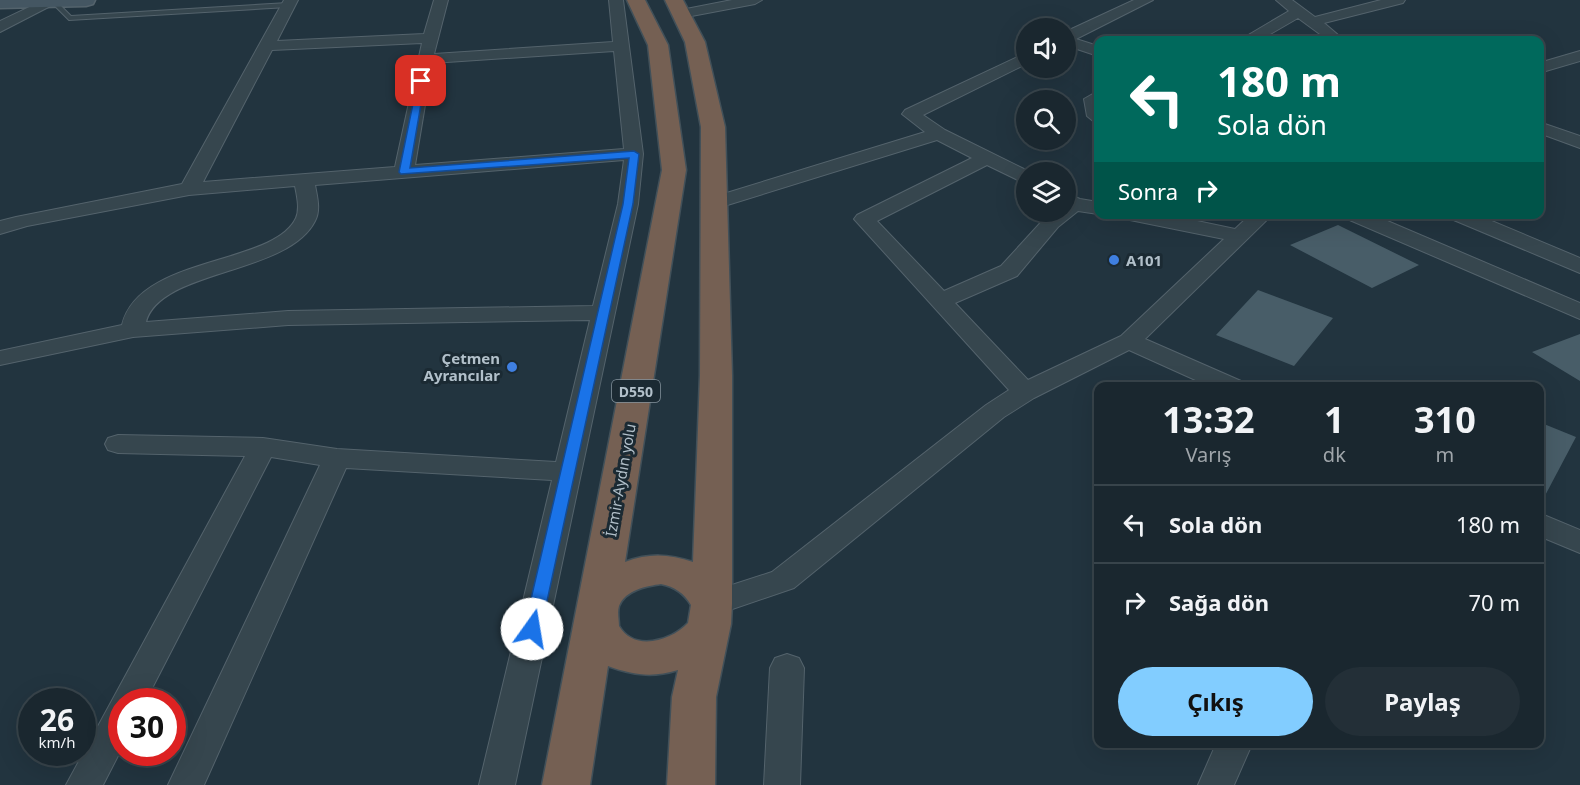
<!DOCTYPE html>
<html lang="tr">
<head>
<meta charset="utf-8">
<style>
	:root { --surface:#1a272f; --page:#232f37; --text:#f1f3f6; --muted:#9fa5aa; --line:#38444b; --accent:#82cdff }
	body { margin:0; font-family:"Noto Sans",sans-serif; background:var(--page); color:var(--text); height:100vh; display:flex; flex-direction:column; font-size:22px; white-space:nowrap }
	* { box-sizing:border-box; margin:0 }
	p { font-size:20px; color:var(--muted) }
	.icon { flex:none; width:33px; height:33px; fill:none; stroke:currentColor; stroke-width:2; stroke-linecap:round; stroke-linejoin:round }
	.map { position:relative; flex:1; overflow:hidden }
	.panel { position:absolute; left:1094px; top:382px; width:450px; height:366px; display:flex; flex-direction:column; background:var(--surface); border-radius:12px; box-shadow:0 6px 24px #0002,0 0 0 2px var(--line) }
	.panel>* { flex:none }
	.guide { position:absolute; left:1094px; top:36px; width:450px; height:183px; border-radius:12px; box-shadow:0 6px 24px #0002,0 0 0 2px var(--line); background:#00695c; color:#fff; overflow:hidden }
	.buttons { position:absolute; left:1016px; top:18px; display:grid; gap:12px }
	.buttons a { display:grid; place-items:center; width:60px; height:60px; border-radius:50%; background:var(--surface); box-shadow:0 6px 24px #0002,0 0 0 2px var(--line); font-size:30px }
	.speed { position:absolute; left:18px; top:688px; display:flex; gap:12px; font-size:30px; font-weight:700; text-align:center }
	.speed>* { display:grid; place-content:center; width:78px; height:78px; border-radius:50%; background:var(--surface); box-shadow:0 6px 24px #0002,0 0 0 2px var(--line); line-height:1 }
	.speed small { font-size:15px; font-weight:400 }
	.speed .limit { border:9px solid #d22; background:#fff; color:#111 }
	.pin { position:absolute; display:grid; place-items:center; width:51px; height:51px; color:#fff; margin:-26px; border-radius:12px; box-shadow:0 3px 9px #0006 }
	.me { position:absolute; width:66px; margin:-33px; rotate:13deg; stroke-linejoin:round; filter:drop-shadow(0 0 4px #0008) }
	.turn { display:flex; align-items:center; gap:21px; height:126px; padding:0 24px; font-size:27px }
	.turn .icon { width:78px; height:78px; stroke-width:2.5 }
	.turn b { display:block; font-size:42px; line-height:51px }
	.then { display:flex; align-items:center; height:57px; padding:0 24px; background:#0003; gap:12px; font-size:22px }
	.eta { display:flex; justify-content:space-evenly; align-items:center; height:102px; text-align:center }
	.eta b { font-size:36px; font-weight:700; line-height:42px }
	.button { display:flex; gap:12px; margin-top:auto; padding:12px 24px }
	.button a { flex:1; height:69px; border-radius:36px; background:var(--accent); color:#111; font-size:24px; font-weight:700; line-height:69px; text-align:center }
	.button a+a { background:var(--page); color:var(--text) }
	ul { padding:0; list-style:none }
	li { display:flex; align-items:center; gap:18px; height:78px; padding:0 24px; border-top:2px solid var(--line) }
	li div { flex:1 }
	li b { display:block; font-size:22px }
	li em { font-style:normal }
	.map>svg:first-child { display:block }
	.building { fill:#485d68 }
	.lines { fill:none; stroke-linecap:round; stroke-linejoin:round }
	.lane-casing { stroke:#54636c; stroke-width:2 }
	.street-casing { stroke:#54636c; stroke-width:2 }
	.secondary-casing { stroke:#54636c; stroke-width:3 }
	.highway-casing { stroke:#415059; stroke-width:3 }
	.lane { fill:#36464e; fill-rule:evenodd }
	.street { fill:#36464e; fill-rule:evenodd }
	.secondary { fill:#445662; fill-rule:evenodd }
	.highway { fill:#756053; fill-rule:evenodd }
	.route { fill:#1a73e8; stroke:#114b97; stroke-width:1.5 }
	.shop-dot { fill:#3f7fe0; stroke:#1b2a33; stroke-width:2 }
	.labels { text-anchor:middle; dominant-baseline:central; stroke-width:6; stroke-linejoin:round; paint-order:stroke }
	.shield { fill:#1b2a33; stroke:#85939d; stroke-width:1.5 }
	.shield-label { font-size:14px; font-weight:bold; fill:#b2c0ca }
	.poi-label { font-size:15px; font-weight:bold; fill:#b2c0ca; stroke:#1b2a33; text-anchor:start }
	.street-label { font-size:15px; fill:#b2c0ca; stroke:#1b2a33 }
</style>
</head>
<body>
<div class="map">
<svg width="1580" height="785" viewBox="0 0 1580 785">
	<rect width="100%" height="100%" fill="#22343f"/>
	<path class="building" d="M1338,225l81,40 -47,23 -82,-43z
		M1258,290l75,28 -39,48 -78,-31z
		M1580,334v47l-48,-29z
		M1539,422l37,15 -37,70z"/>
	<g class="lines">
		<defs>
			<path id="lane" d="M49,0h6l16,16 217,-13 4,2 -4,2 -219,13z
				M1098,91v7l-4,2 4,25 -11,-9 -3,-17z"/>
			<path id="street" d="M44,0h18l-62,32v-11z
				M284,0h14l-21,41 147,-7 10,-34h14l-14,54 179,-12 -4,-42h14l20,154 -5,50 -123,581h-36l73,-305 -206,-12 -142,317h-36l152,-320 -49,-8 -126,245h-23v46l-19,37h-37l179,-329 -127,-3 -10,-3 -3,-6 3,-6 10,-3 145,3 74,11 219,13 34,-142 -302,5 -155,12 -133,28v-14l122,-26c17,-70 152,-59 174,-107 4,-9 1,-22 -1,-32l-106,9 -162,31 -27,8v-13l16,-4 166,-33zM422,43l-27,124 -192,15 69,-132zM614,51l10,98 -209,16 17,-102zM624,160l-6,44 -25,102 -305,5 -142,11c14,-53 142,-47 169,-101 6,-11 2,-25 0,-36z
				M732,0h30l-7,4 -74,14 -7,-4 7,-4z
				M1134,0h19l-77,39 22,7v10l-33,-11v-13z
				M1276,0h16l23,17 66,-17h24l-2,3 -79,20 20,17h-16l-30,-22 -38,22h-17l2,-3 44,-26z
				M1580,51v10l-41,12v-10z
				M1026,53v11l-103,51 22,15 85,42h-4v12l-39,-19 -110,56 67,70 57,-25 43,-47 8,-7h13v-19l15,6 18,3v12l-20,-3 -20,16 -41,49 -62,27 73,77 93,-44 103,-97 -94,-19 -7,-2 -3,-4h44l71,15 16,-15h22l-128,125 96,42 4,6h-34l-82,-37 -95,48 -30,19 -210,171 -82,28 -11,-3 -5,-9 5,-9 71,-23 214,-167 23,-15 -155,-171 3,-4 115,-57 -35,-18 -216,67h-14l-3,-4 3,-4 218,-67 -23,-18 3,-4z
				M1539,122l41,14v12l-41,-15z
				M1342,214h29l209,89v16l-235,-101z
				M1446,214h29l105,44v15l-131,-55z
				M1539,513l41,17v23l-41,-17z
				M787,654l12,4 5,10 -4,117h-36l6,-117 5,-10z
				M1216,744h36l-18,41h-36z"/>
			<path id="secondary" d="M0,0h95l-2,4 -7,2 -86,2z"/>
			<path id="highway" d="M627,0h18l23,45 18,125 -61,392c24,-9 44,-8 68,0l7,-187 1,-248 -16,-85 -20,-42h18l22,42 20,85 7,248v229l-1,20 -15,73 -1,88h-48l5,-88 6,-27c-26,8 -45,5 -70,-4l-18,119h-48l120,-615 -14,-125zM661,584c14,3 23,9 30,21l-3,18c-17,18 -54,29 -69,3 0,-6 -2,-14 0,-20 6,-16 28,-20 42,-22z"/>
		</defs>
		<use href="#lane" class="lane-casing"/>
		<use href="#street" class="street-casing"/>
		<use href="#secondary" class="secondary-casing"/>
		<use href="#highway" class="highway-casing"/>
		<use href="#lane" class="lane"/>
		<use href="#street" class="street"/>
		<use href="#secondary" class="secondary"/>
		<use href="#highway" class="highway"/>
	</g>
	<path class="route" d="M418,79l7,2 -15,87 224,-17 5,3 -6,50 -92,425 -3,4 -6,3 -6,-3 -2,-4 99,-425 6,-46 -228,16 -2,-2z"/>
	<g class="shop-dot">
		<circle cx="1114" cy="260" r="6"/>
		<circle cx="512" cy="367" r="6"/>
	</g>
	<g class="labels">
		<rect class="shield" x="612" y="380" width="48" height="22" rx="4.5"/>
		<g class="shield-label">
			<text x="636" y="391">D550</text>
		</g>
		<g class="poi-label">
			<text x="1126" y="260">A101</text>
			<text x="500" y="358" text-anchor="end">Çetmen<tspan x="500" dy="17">Ayrancılar</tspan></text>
		</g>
		<g class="street-label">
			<text transform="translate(620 480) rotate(-80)">İzmir-Aydın yolu</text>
		</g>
	</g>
</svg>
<div class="buttons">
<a><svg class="icon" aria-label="sound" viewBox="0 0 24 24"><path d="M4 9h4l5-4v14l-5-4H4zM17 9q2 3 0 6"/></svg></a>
<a><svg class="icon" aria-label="search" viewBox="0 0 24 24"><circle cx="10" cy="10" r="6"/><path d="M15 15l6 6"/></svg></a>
<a><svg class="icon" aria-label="layers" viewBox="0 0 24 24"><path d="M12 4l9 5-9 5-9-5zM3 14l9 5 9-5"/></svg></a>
</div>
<div class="speed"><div>26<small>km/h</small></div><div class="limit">30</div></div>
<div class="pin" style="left:421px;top:81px;background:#d93025"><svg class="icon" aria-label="arrive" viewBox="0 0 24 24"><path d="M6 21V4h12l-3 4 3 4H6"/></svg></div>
<svg class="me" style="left:532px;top:629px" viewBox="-20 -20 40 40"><circle r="19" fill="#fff"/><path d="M0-13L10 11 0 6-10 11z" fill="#1a73e8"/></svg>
<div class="guide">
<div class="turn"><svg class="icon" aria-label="left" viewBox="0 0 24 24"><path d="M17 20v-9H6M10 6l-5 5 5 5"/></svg><div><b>180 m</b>Sola dön</div></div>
<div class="then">Sonra<svg class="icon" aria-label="right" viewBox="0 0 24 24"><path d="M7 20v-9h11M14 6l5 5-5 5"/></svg></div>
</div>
<section class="panel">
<div class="eta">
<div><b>13:32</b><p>Varış</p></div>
<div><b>1</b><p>dk</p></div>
<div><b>310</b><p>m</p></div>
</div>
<ul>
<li><svg class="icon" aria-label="left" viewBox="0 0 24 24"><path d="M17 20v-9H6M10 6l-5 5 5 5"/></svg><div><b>Sola dön</b></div><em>180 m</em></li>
<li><svg class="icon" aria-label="right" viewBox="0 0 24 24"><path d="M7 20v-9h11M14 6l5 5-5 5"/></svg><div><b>Sağa dön</b></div><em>70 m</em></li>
</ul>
<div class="button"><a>Çıkış</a><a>Paylaş</a></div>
</section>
</div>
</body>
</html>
